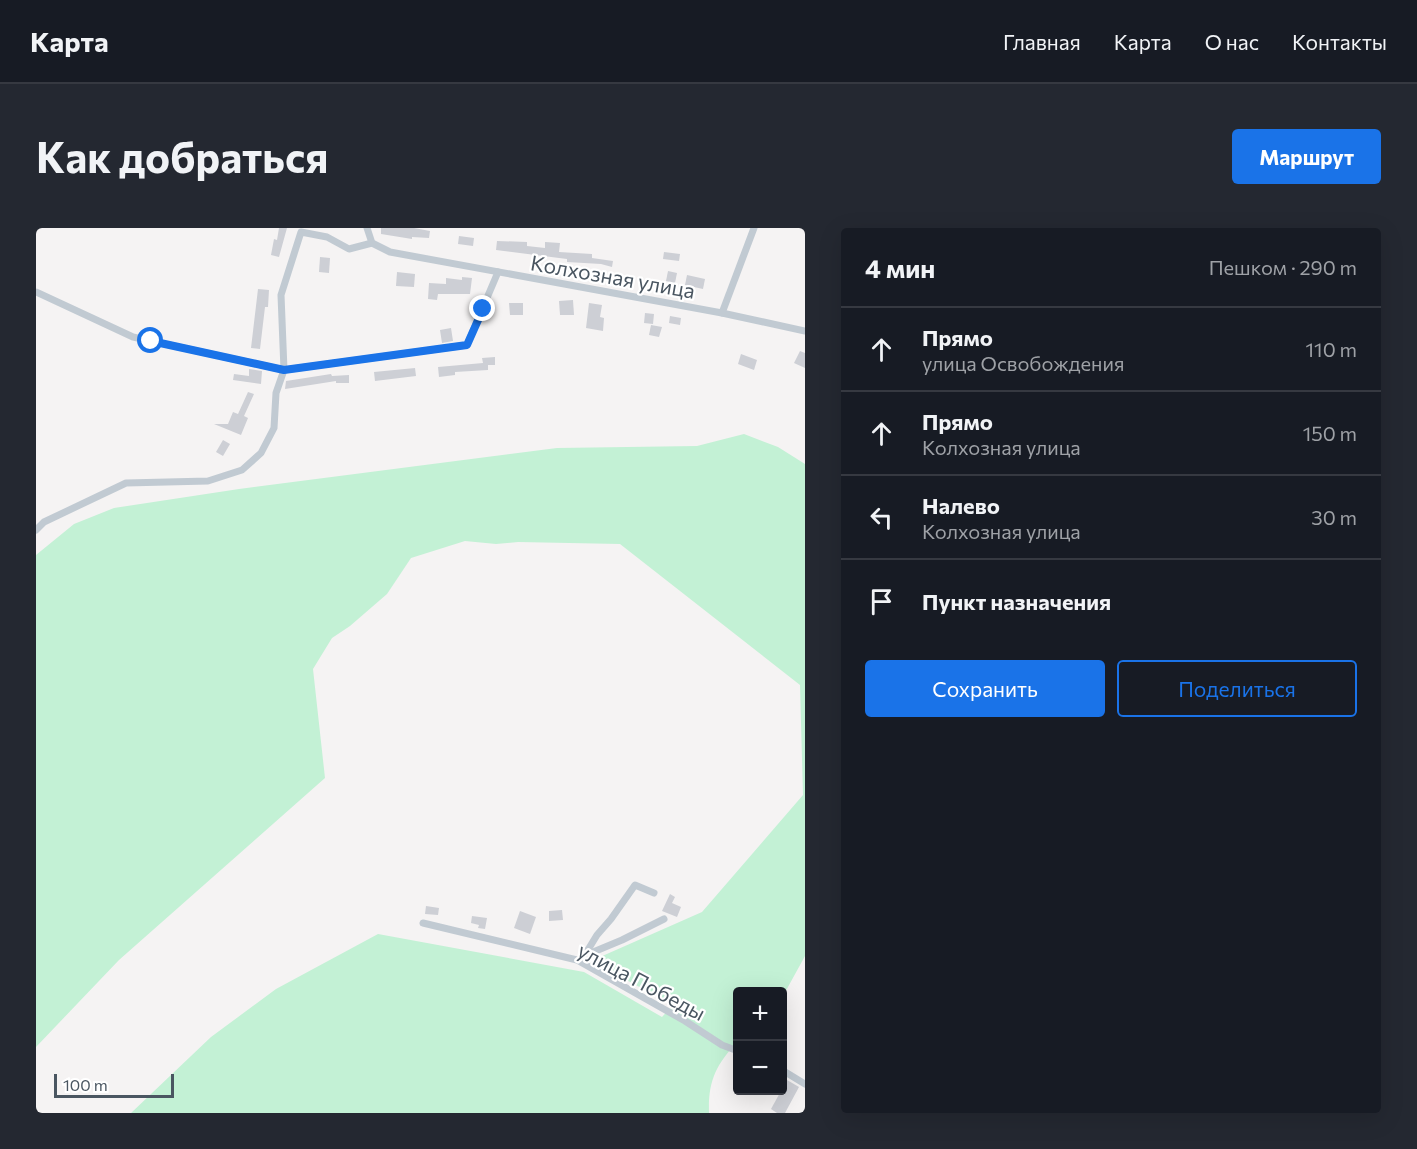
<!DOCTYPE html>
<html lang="ru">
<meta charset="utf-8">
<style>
:root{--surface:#171b24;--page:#242831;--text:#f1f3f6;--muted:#9ea1a6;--line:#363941;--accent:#1a73e8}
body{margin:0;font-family:Commissioner,sans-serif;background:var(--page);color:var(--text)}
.controls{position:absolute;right:18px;bottom:18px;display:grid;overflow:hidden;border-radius:6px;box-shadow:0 6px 24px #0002}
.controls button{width:54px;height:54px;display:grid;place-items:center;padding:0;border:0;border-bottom:2px solid var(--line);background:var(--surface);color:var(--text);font:30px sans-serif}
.scale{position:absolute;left:18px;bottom:15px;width:120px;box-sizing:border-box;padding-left:6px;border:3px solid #4a5661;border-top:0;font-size:16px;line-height:21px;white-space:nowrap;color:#4a5661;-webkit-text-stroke:4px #fff;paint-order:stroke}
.stop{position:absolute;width:18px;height:18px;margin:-14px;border:4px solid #1a73e8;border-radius:50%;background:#fff}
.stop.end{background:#1a73e8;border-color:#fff;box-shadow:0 2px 6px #0008}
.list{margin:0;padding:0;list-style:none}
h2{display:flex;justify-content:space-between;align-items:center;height:78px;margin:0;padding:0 24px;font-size:26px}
h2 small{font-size:20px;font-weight:400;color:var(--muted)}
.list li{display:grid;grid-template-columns:39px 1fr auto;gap:18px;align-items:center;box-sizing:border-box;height:84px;padding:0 24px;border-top:2px solid var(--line)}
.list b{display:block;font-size:22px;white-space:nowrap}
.list p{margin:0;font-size:20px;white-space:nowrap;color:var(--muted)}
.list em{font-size:20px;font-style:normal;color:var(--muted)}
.actions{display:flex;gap:12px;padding:18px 24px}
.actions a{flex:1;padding:14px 0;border:2px solid var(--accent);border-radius:6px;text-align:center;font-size:21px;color:var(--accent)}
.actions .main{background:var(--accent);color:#fff}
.icon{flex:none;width:33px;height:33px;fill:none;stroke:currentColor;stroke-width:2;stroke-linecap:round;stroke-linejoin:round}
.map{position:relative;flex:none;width:769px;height:885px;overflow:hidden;border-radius:6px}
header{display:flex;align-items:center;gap:36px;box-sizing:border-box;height:84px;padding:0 30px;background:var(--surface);border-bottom:2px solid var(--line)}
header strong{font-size:28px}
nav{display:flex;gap:33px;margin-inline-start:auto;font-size:21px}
.intro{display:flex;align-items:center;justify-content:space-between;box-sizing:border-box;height:144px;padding:0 36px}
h1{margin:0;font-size:42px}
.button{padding:15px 27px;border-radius:6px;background:var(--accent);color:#fff;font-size:21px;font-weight:700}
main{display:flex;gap:36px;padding:0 36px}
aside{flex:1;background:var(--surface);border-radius:6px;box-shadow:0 6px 24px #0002}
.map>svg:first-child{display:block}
.green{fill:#c3f1d5}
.building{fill:#cdcfd5}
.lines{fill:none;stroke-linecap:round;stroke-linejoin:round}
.minor{stroke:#c1cad2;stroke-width:7}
.route{stroke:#1a73e8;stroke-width:8}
.labels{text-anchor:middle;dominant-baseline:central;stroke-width:4.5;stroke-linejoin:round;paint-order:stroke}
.street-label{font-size:21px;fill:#4a5661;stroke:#fff}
</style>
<header>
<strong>Карта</strong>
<nav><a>Главная</a><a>Карта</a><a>О нас</a><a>Контакты</a></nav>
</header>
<div class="intro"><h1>Как добраться</h1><a class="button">Маршрут</a></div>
<main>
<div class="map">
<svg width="769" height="885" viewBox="0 0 769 885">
<rect width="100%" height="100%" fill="#f5f3f3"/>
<path class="green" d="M708 206 742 219 769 236V728L747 768 746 764H702L701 814C680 837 672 853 673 885H95L175 809 240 761 342 706 548 744 626 789 637 777 555 733 666 684 767 567 764 457 584 316 482 314 460 316 429 313 375 330 351 366 314 398 296 410 277 441 289 550 83 732 0 819V327L38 296 78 280 203 261 521 220 661 218Z"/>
<g class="building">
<polygon points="243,0 251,0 243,29 235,27 238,11 241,12"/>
<polygon points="345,0 378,0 394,3 393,10 376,9 376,11 345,6"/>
<polygon points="423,8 438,10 437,18 422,16"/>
<polygon points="461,13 491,14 491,18 509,20 509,14 524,15 523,24 556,26 556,30 577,33 576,39 565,36 531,34 531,31 460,22"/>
<polygon points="628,24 644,26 643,33 627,31"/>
<polygon points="284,29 294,30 293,45 283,44"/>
<polygon points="632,43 641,45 639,55 630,53"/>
<polygon points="361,44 379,46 378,59 360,58"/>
<polygon points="651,47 669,51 667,61 649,57"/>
<polygon points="426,49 436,50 434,66 402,66 401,72 392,71 393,55 410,56 410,50 426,52"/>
<polygon points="222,61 233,62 232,79 229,79 224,121 215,120"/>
<polygon points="537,72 538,87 524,87 523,73"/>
<polygon points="473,75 487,75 487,87 474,87"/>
<polygon points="553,75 566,77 564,89 568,90 567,103 550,100"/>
<polygon points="609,85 618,86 617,96 608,95"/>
<polygon points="634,88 645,90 644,97 633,95"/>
<polygon points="615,97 626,99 623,109 613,107"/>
<polygon points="415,100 417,113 406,115 404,102"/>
<polygon points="764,123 769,125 769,140 758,135"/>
<polygon points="705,126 721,132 718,142 702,136"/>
<polygon points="459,129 459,137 452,137 452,142 419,144 419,147 403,149 402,139 447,135 446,130"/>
<polygon points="379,140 380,148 339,153 338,144"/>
<polygon points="213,141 226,143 225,156 197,152 198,146 213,148"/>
<polygon points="295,146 296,148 313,147 313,155 300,155 300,153 249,161 250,153"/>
<polygon points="212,164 218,166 208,188 212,190 205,207 178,196 192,196 197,184 202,186"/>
<polygon points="187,212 194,216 187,228 180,224"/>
<polygon points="634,666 639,669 636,675 645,679 641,689 626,683"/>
<polygon points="390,678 403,680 402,687 389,686"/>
<polygon points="526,682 527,692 513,693 513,683"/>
<polygon points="484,683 500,689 494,706 478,700"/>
<polygon points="436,688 451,690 449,701 442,700 443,697 435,695"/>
<polygon points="751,852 763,859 749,885 741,885 735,881"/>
</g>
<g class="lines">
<g class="minor">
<polyline points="331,0 336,15 354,24 686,85 769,103"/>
<polyline points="0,64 97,109 248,142 245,67 265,4 291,9 313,21 336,15"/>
<polyline points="686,85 718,0"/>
<polyline points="0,302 8,294 90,255 172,253 206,242 225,225 238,200 240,165 248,142 431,117 462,44"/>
<polyline points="387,695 541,732 649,793 686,817 702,823"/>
<polyline points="550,725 561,707 575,691 599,657 618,665"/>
<polyline points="550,727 586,712 628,691"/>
<polyline points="746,842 769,856"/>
</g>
</g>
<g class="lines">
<polyline class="route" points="115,113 248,142 431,117 447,81"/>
</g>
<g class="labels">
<g class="street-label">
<text transform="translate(577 48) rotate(10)">Колхозная улица</text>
<text transform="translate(606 753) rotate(28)">улица Победы</text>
</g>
</g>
</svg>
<div class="controls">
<button>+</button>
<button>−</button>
</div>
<div class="scale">100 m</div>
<div class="stop" style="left:115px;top:113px"></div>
<div class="stop end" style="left:447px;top:81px"></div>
</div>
<aside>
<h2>4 мин<small>Пешком · 290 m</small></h2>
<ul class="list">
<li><svg class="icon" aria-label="ahead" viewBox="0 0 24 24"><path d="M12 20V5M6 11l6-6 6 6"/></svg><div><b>Прямо</b><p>улица Освобождения</p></div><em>110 m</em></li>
<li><svg class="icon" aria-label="ahead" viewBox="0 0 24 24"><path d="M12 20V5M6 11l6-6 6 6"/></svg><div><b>Прямо</b><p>Колхозная улица</p></div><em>150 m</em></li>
<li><svg class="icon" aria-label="left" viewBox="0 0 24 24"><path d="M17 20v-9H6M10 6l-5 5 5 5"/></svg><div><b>Налево</b><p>Колхозная улица</p></div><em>30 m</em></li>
<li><svg class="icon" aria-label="arrive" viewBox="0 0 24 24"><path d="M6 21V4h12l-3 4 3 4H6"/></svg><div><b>Пункт назначения</b></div></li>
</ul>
<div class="actions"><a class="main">Сохранить</a><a>Поделиться</a></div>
</aside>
</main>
